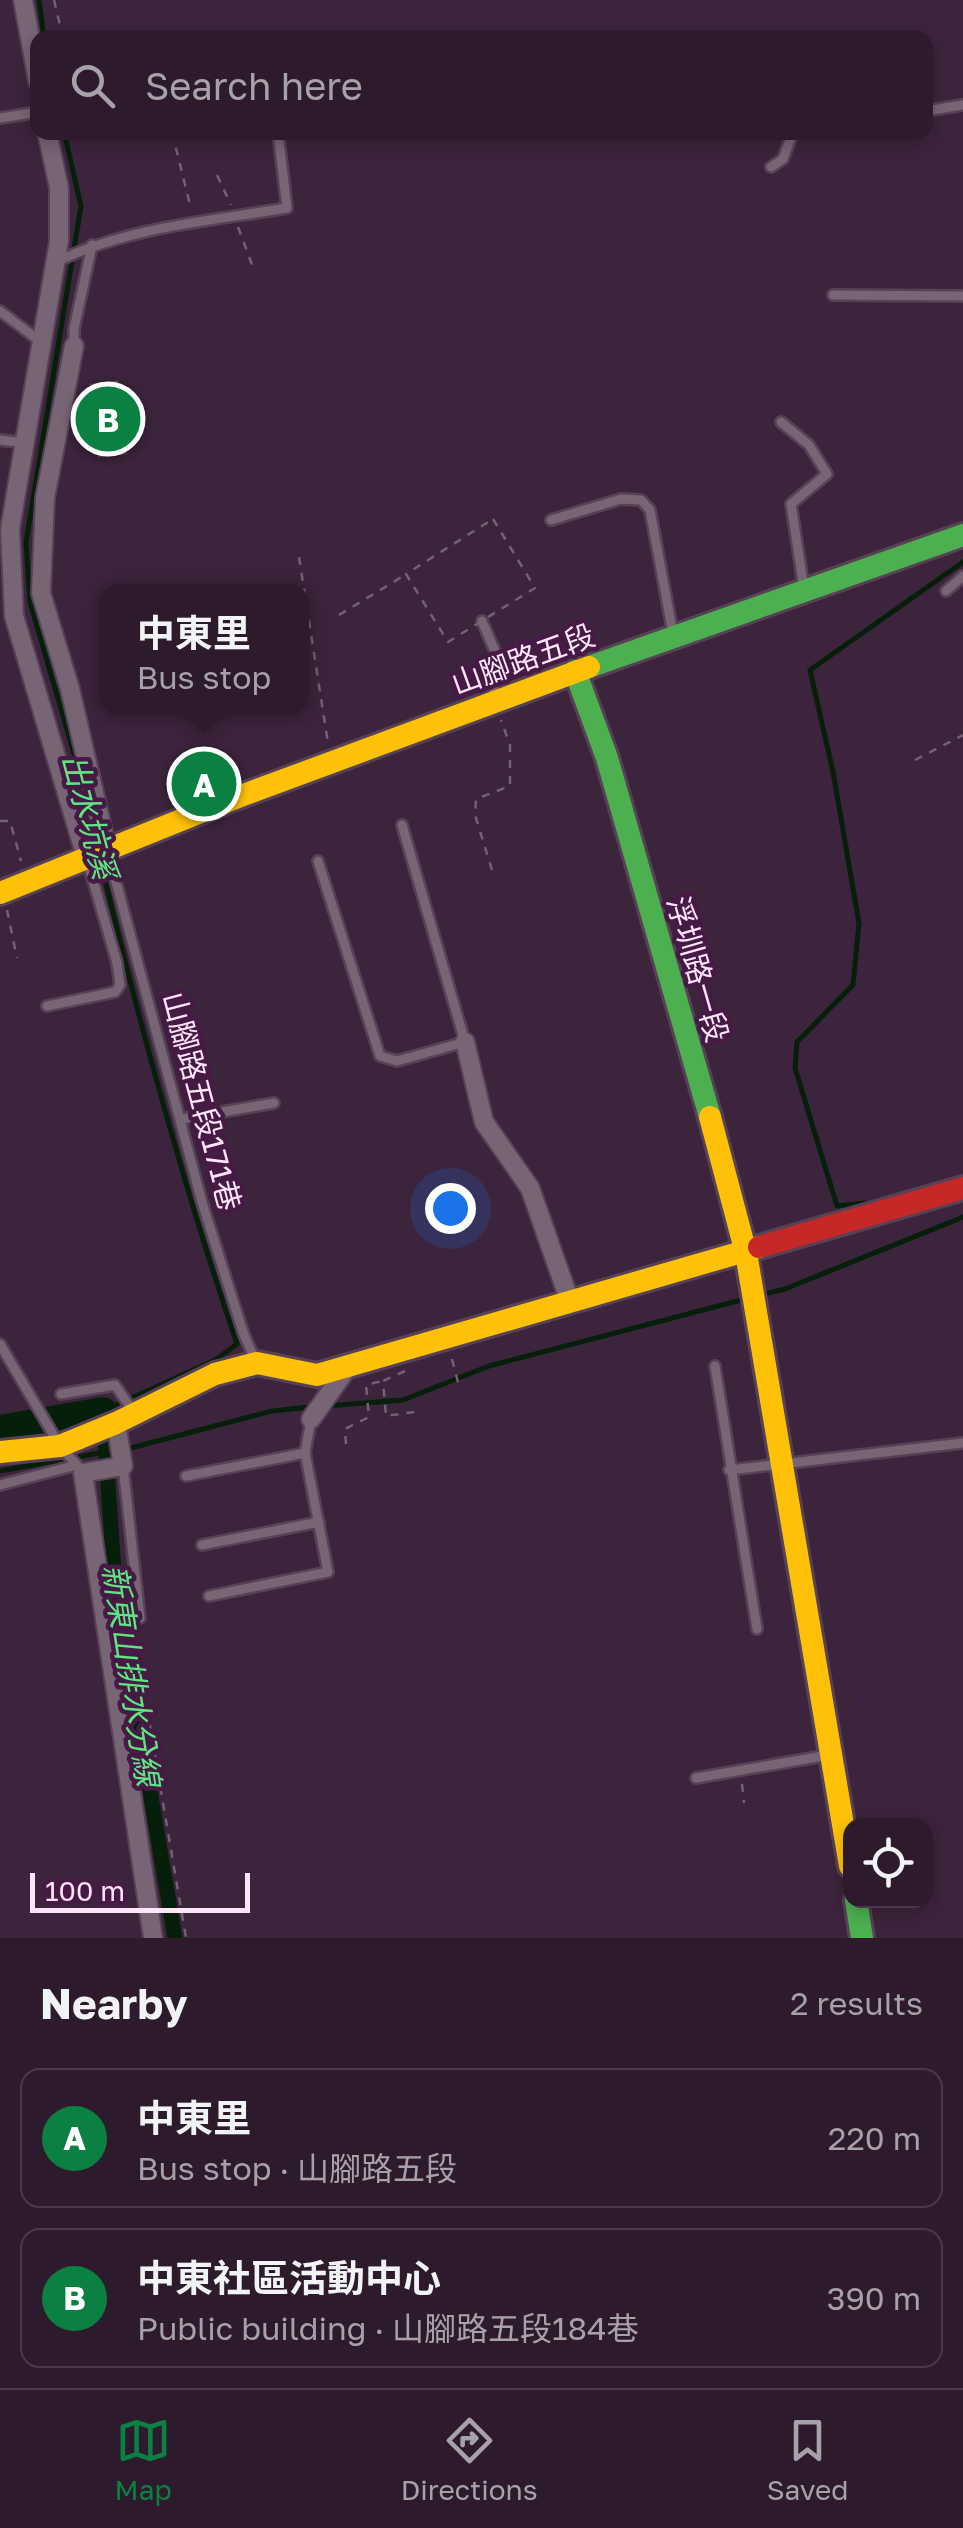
<!DOCTYPE html>
<meta charset="utf-8">
<style>
:root{--surface:#2d1b2d;--page:#352435;--text:#f1f3f6;--muted:#a7a1aa;--line:#483949;--accent:#0b8043}
body{margin:0;font-family:"Golos Text","Noto Sans TC",sans-serif;background:var(--page);color:var(--text)}
.controls{position:absolute;right:30px;bottom:30px;display:grid;overflow:hidden;border-radius:20px;box-shadow:0 5px 15px #0003}
.controls button{width:90px;height:90px;display:grid;place-items:center;padding:0;border:0;border-bottom:2px solid var(--line);background:var(--surface);color:var(--text);font:50px sans-serif}
.scale{position:absolute;left:30px;bottom:25px;width:220px;box-sizing:border-box;padding-left:10px;border:5px solid #fde6fa;border-top:0;font-size:28px;line-height:35px;white-space:nowrap;color:#fde6fa;-webkit-text-stroke:8px #471a45;paint-order:stroke}
.you{position:absolute;left:450px;top:1208px;width:35px;height:35px;margin:-25px;border:8px solid #fff;border-radius:50%;background:#1a73e8;box-shadow:0 0 0 15px #1a73e833}
.badge{display:grid;place-items:center;width:65px;height:65px;border-radius:50%;background:var(--accent);color:#fff;font-size:32px;font-weight:700}
.pin{position:absolute;translate:-50% -50%;border:5px solid #fff;box-shadow:0 2px 10px #0006}
.popup{position:absolute;left:99px;top:584px;width:210px;height:130px;box-sizing:border-box;display:grid;place-content:center;border-radius:20px;background:var(--surface);filter:drop-shadow(0 2px 8px #0005);font-size:32px;white-space:nowrap;color:var(--muted)}
.popup b{font-size:38px;color:var(--text)}
.popup::after{content:'';position:absolute;left:50%;top:100%;margin-left:-20px;border:20px solid transparent;border-top-color:var(--surface)}
.list{margin:0;padding:0;list-style:none}
h2{display:flex;justify-content:space-between;align-items:center;height:130px;margin:0;padding:0 40px;font-size:42px}
h2 small{font-size:32px;font-weight:400;color:var(--muted)}
.list li{display:grid;grid-template-columns:65px 1fr auto;gap:30px;align-items:center;box-sizing:border-box;height:140px;margin:0 20px 20px;padding:0 20px;border:2px solid var(--line);border-radius:20px}
.list b{display:block;font-size:38px;white-space:nowrap}
.list p{margin:0;font-size:32px;white-space:nowrap;color:var(--muted)}
.list em{font-size:32px;font-style:normal;color:var(--muted)}
.icon{flex:none;width:55px;height:55px;fill:none;stroke:currentColor;stroke-width:2;stroke-linecap:round;stroke-linejoin:round}
.map{position:relative;flex:none;width:963px;height:1938px;overflow:hidden}
.search{position:absolute;background:var(--surface);box-shadow:0 5px 15px #0003;left:30px;right:30px;top:30px;height:110px;display:flex;align-items:center;gap:25px;box-sizing:border-box;padding:0 35px;border-radius:20px;color:var(--muted);font-size:38px}
.sheet{height:450px;background:var(--surface)}
nav{display:flex;justify-content:space-around;align-items:center;box-sizing:border-box;height:140px;border-top:2px solid var(--line);background:var(--surface);font-size:28px;color:var(--muted)}
nav a{display:grid;justify-items:center;gap:5px}
nav .on{color:var(--accent)}
.map>svg:first-child{display:block}
.lines{fill:none;stroke-linecap:round;stroke-linejoin:round}
.stream{stroke:#051f0b;stroke-width:5}
.canal{stroke:#051f0b;stroke-width:15}
.river{stroke:#051f0b;stroke-width:28}
.building{fill:#544053;stroke:#624e61;stroke-width:2.5}
.lane-casing{stroke:#564155;stroke-width:14}
.street-casing{stroke:#564155;stroke-width:22}
.fast-casing{stroke:#564155;stroke-width:28}
.slow-casing{stroke:#564155;stroke-width:28}
.jam-casing{stroke:#564155;stroke-width:28}
.path{stroke:#726272;stroke-width:2.5;stroke-dasharray:8 8;stroke-linecap:butt}
.lane{stroke:#776475;stroke-width:9}
.street{stroke:#776475;stroke-width:18}
.fast{stroke:#4caf50;stroke-width:22}
.slow{stroke:#ffc107;stroke-width:22}
.jam{stroke:#c62828;stroke-width:22}
.labels{text-anchor:middle;dominant-baseline:central;stroke-width:9;stroke-linejoin:round;paint-order:stroke}
.street-label{font-size:30px;fill:#fde6fa;stroke:#471a45}
.water-label{font-size:32px;font-style:italic;fill:#5ce781;stroke:#471a45}
</style>
<div class="map">
<svg width="963" height="1938" viewBox="0 0 963 1938">
<rect width="100%" height="100%" fill="#3c243c"/>
<g class="lines">
<g class="stream">
<polyline points="39,0 44,38"/>
<polyline points="64,132 81,206 26,542 30,602 82,781 97,844"/>
<path d="M100 859C139 1023 183 1185 237 1344L215 1360 103 1411"/>
<polyline points="866,1203 837,1206 795,1068 797,1042 853,985 859,923 833,772 810,670 963,562"/>
<polyline points="761,1295 785,1289 963,1217"/>
<polyline points="326,1406 403,1400 489,1366 745,1299"/>
<polyline points="127,1449 272,1411 310,1407"/>
<polyline points="0,1471 116,1450"/>
</g>
<polyline class="canal" points="103,1411 115,1585 175,1938"/>
<polyline class="river" points="0,1429 103,1411"/>
</g>
<polygon class="building" points="117,382 126,453 99,456 91,385"/>
<g class="lines">
<g class="lane-casing">
<g id="lane">
<polyline points="926,111 963,105"/>
<polyline points="0,118 38,112"/>
<polyline points="771,167 783,159 793,132"/>
<path d="M58 261C129 227 210 221 287 208L278 132"/>
<polyline points="833,295 963,296"/>
<polyline points="0,311 41,342"/>
<polyline points="74,345 74,329 92,245"/>
<polyline points="781,422 809,445 827,474 791,504 804,589"/>
<polyline points="0,440 26,443"/>
<polyline points="551,520 621,499 641,500 650,510 673,634"/>
<polyline points="946,591 963,576"/>
<polyline points="482,621 497,656 493,698"/>
<polyline points="108,852 202,1202 243,1332 255,1360"/>
<polyline points="318,861 380,1056 397,1061 465,1042 402,825"/>
<polyline points="47,1006 115,992 120,985 117,963 87,860"/>
<polyline points="182,1119 274,1103"/>
<polyline points="0,1344 60,1446 83,1472"/>
<polyline points="715,1366 757,1629"/>
<polyline points="61,1394 115,1385 133,1411"/>
<polyline points="123,1466 140,1618"/>
<polyline points="729,1470 963,1443"/>
<polyline points="186,1476 305,1453"/>
<polyline points="0,1485 77,1465"/>
<polyline points="202,1545 319,1522"/>
<polyline points="209,1596 328,1572 305,1453 311,1419"/>
<polyline points="696,1778 829,1755"/>
</g>
</g>
<g class="street-casing">
<g id="street">
<polyline points="23,0 38,81"/>
<polyline points="47,132 59,188 59,241 10,529 14,616 86,857"/>
<polyline points="74,346 45,498 41,593 70,689 107,849"/>
<polyline points="465,1042 484,1122 530,1188 570,1302"/>
<polyline points="311,1419 348,1367"/>
<polyline points="116,1423 123,1466 83,1473 153,1938"/>
</g>
</g>
<g class="fast-casing">
<g id="fast">
<polyline points="589,667 963,535"/>
<polyline points="575,671 607,758 710,1117"/>
<polyline points="856,1900 862,1938"/>
</g>
</g>
<g class="slow-casing">
<g id="slow">
<polyline points="0,893 238,797 589,667"/>
<polyline points="710,1117 746,1253 850,1866"/>
<polyline points="0,1452 60,1446 116,1423 215,1374 257,1363 317,1375 759,1247"/>
</g>
</g>
<g class="jam-casing">
<polyline id="jam" points="759,1247 963,1188"/>
</g>
<g class="path">
<polyline points="54,0 63,38"/>
<polyline points="172,132 191,209"/>
<polyline points="217,175 231,205"/>
<polyline points="238,227 254,270"/>
<polygon points="493,519 535,588 448,642 406,574"/>
<polyline points="299,557 328,743"/>
<polyline points="339,615 405,575"/>
<polyline points="915,760 963,735"/>
<polyline points="0,821 10,821 21,861"/>
<polyline points="492,870 475,815 476,799 510,786 510,745 501,720"/>
<polyline points="7,910 17,958"/>
<polyline points="452,1359 460,1390"/>
<polyline points="405,1371 383,1381 386,1416 421,1411"/>
<polyline points="346,1444 345,1429 369,1417 366,1385 382,1381"/>
<polyline points="138,1629 136,1644 186,1938"/>
<polyline points="742,1784 744,1803"/>
</g>
<use href="#lane" class="lane"/>
<use href="#street" class="street"/>
<use href="#fast" class="fast"/>
<use href="#slow" class="slow"/>
<use href="#jam" class="jam"/>
</g>
<g class="labels">
<g class="street-label">
<text transform="translate(523 659) rotate(-20)">山腳路五段</text>
<text transform="translate(698 969) rotate(74)">浮圳路一段</text>
<text transform="translate(202 1101) rotate(75)">山腳路五段171巷</text>
</g>
<g class="water-label">
<text transform="translate(90 816) rotate(75)">出水坑溪</text>
<text transform="translate(132 1675) rotate(81)">新東山排水分線</text>
</g>
</g>
</svg>
<div class="controls">
<button><svg class="icon" aria-label="locate" viewBox="0 0 24 24"><circle cx="12" cy="12" r="6"/><path d="M12 2v4M12 18v4M2 12h4M18 12h4"/></svg></button>
</div>
<div class="scale">100 m</div>
<div class="you"></div>
<div class="pin badge" style="left:204px;top:784px">A</div>
<div class="popup"><b>中東里</b>Bus stop</div>
<div class="pin badge" style="left:108px;top:419px">B</div>
<div class="search"><svg class="icon" aria-label="search" viewBox="0 0 24 24"><circle cx="10" cy="10" r="6"/><path d="M15 15l6 6"/></svg>Search here</div>
</div>
<section class="sheet">
<h2>Nearby<small>2 results</small></h2>
<ul class="list">
<li><span class="badge">A</span><div><b>中東里</b><p>Bus stop · 山腳路五段</p></div><em>220 m</em></li>
<li><span class="badge">B</span><div><b>中東社區活動中心</b><p>Public building · 山腳路五段184巷</p></div><em>390 m</em></li>
</ul>
</section>
<nav>
<a class="on"><svg class="icon" aria-label="map" viewBox="0 0 24 24"><path d="M3 6l6-2 6 2 6-2v14l-6 2-6-2-6 2zM9 4v14M15 6v14"/></svg>Map</a>
<a><svg class="icon" aria-label="directions" viewBox="0 0 24 24"><path d="M12 3l9 9-9 9-9-9zM9 14v-3h6M13 9l2 2-2 2"/></svg>Directions</a>
<a><svg class="icon" aria-label="saved" viewBox="0 0 24 24"><path d="M7 4h10v16l-5-4-5 4z"/></svg>Saved</a>
</nav>
